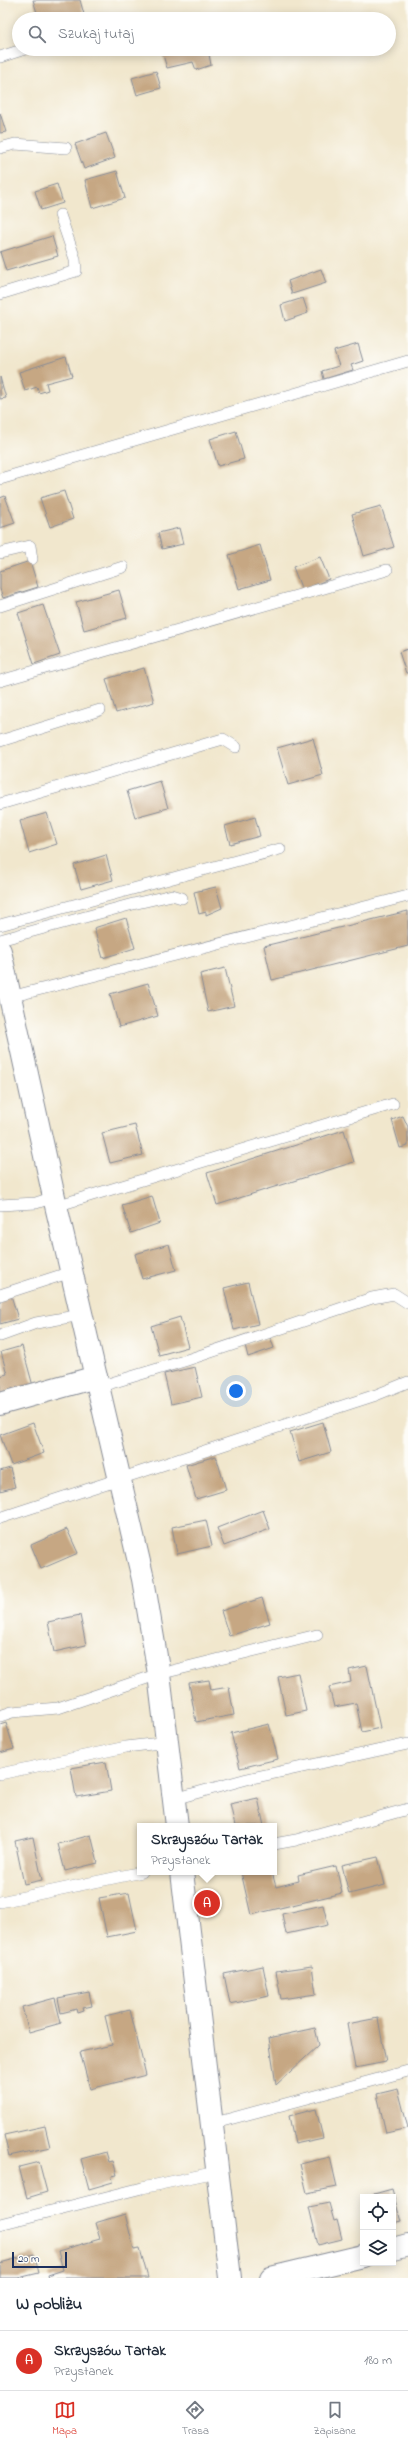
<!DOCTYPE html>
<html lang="pl">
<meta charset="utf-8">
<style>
:root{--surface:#fff;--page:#f6f6f7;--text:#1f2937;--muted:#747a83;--line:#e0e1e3;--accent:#d93025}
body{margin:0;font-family:"Indie Flower",sans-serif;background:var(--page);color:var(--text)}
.controls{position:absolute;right:12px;bottom:12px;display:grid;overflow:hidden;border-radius:0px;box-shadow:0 2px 10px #0003}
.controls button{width:36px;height:36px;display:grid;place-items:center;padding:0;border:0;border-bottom:1px solid var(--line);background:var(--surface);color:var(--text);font:20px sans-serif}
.scale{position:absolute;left:12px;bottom:10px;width:55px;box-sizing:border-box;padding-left:4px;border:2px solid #1b2f5e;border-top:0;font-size:11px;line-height:14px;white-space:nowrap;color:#1b2f5e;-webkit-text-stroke:3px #fdfcf7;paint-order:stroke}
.you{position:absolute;left:236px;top:1391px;width:14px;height:14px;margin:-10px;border:3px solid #fff;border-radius:50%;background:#1a73e8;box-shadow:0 0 0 6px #1a73e833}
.badge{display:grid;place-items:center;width:26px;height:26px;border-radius:50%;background:var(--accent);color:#fff;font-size:13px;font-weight:700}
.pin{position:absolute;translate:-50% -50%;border:2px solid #fff;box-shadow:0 1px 4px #0006}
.popup{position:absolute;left:137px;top:1823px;width:140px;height:52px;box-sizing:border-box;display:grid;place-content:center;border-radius:0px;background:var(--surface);filter:drop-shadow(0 1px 3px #0005);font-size:13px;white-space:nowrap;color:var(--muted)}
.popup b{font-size:15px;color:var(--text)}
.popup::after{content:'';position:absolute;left:50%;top:100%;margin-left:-8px;border:8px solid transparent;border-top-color:var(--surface)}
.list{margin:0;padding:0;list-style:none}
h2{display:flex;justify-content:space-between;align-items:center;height:52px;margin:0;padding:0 16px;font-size:17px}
h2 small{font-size:13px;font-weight:400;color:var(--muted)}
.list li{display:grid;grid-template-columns:26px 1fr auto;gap:12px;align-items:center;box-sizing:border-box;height:60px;padding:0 16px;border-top:1px solid var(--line)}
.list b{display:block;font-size:15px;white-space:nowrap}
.list p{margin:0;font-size:13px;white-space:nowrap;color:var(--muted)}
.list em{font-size:13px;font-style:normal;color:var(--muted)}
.icon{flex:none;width:22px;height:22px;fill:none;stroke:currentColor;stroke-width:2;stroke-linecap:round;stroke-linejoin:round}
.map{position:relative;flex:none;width:408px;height:2278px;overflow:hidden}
.search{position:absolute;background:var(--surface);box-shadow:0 2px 10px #0003;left:12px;right:12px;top:12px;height:44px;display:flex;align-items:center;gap:10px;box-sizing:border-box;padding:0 14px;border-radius:22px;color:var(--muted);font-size:15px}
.sheet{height:112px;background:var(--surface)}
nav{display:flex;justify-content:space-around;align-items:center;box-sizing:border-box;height:56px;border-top:1px solid var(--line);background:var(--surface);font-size:11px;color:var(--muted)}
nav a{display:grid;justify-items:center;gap:2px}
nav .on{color:var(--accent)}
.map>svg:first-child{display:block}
.building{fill:#c6a783}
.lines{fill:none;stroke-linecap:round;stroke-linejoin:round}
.service-casing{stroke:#868b96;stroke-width:12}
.minor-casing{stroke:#868b96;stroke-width:24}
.tertiary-casing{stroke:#868b96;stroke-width:24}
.service{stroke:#fff;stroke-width:11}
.minor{stroke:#fff;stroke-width:22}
.tertiary{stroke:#fff;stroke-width:22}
</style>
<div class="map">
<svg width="408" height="2278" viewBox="0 0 408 2278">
<rect width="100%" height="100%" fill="#fdfcf7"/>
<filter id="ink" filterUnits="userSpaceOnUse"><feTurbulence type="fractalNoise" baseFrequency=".025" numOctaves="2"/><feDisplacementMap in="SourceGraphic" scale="8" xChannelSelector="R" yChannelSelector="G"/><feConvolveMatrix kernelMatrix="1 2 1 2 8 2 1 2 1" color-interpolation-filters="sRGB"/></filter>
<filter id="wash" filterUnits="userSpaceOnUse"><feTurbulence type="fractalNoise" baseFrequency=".012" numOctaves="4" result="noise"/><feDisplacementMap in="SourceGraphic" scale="16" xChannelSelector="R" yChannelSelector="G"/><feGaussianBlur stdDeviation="0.9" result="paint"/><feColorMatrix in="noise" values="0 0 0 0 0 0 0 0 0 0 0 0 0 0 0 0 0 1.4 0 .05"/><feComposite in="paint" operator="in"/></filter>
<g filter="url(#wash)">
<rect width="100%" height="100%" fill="#f1e7cd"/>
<g id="blocks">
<g class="building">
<polygon points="33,0 80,0 85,18 39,19"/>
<polygon points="161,49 208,49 211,65 196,70 193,62 167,68"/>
<polygon points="156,71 161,88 137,95 132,78"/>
<polygon points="0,113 6,132 0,133"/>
<polygon points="106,133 115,158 84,169 75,144"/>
<polygon points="117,171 125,198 92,208 85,180"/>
<polygon points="57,184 63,203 41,210 35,191"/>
<polygon points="52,236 58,256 6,271 0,252"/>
<polygon points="321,269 326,283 292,294 288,281"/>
<polygon points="303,298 308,313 285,321 281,305"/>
<polygon points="358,344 363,361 351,365 353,370 324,379 322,371 339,366 334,351"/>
<polygon points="66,357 72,376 46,383 48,390 39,393 37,387 25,391 19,372"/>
<polygon points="0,377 6,398 0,399"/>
<polygon points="236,431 244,459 218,466 210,439"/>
<polygon points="64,491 73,519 50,527 40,498"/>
<polygon points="5,496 15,523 0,528 0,498"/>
<polygon points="381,506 394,547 364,556 352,514"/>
<polygon points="179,528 183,544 162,549 158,533"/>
<polygon points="260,545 270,580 239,589 229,555"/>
<polygon points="320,557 329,579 302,590 293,567"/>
<polygon points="30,561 38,587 3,598 0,589 0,571"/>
<polygon points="119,590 127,618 84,630 76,602"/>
<polygon points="43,605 60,655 34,664 18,613"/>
<polygon points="408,649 408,673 406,673 399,652"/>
<polygon points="144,668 154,702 116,713 106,679"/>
<polygon points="313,738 323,775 288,785 277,748"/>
<polygon points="160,781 168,808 135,817 127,791"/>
<polygon points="47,813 57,844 29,853 20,821"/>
<polygon points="255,817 260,836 230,844 225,826"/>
<polygon points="106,855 113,880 81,889 74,865"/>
<polygon points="216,887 222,908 206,915 206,912 199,914 194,892"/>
<polygon points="408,911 408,946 272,980 264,946"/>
<polygon points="126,918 135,948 103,958 94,928"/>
<polygon points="225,968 234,1006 208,1012 200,974"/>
<polygon points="148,983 158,1016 119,1027 110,994"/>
<polygon points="403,1116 408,1127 408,1146 400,1148 392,1120"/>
<polygon points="135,1125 143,1155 110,1163 102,1133"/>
<polygon points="344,1130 354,1162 217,1205 207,1173"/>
<polygon points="152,1196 160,1223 131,1233 122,1205"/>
<polygon points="169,1244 176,1270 142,1279 135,1254"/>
<polygon points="248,1282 258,1324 234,1330 224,1288"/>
<polygon points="11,1295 18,1319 0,1324 0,1298"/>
<polygon points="180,1317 188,1347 159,1355 151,1326"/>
<polygon points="270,1337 274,1348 248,1357 245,1345"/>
<polygon points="22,1346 33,1386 0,1394 0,1376 7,1374 1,1352"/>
<polygon points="195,1367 202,1397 171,1404 164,1374"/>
<polygon points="323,1422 331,1452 299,1462 290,1432"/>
<polygon points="33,1423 44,1453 11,1465 0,1435"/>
<polygon points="216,1456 226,1490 196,1499 186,1465"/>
<polygon points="10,1468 15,1487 0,1491 0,1471"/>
<polygon points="263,1510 270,1529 224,1546 217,1528"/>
<polygon points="206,1520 212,1546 177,1554 172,1527"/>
<polygon points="67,1529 78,1553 41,1569 31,1545"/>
<polygon points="262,1598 270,1623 229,1636 221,1611"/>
<polygon points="80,1615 86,1645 54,1652 48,1622"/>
<polygon points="367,1666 380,1728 362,1732 356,1703 334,1707 329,1687 351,1682 349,1670"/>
<polygon points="298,1673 306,1711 286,1715 278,1677"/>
<polygon points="209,1680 211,1690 229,1687 234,1715 196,1722 189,1683"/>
<polygon points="6,1723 14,1749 0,1753 0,1725"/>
<polygon points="269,1724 278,1759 240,1768 231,1733"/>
<polygon points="106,1762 111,1791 76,1797 71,1768"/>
<polygon points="258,1798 264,1826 235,1826 230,1804"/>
<polygon points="91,1835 98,1863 65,1871 58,1844"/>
<polygon points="33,1837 42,1880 24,1884 15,1841"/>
<polygon points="378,1857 385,1885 349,1894 342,1865"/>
<polygon points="336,1866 342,1893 251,1915 241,1872 272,1872 276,1887 299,1881 298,1875"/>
<polygon points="129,1893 137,1931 107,1937 99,1898"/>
<polygon points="323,1905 328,1925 286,1934 282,1914"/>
<polygon points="263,1966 269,1996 230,2004 224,1974"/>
<polygon points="312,1966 316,1994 281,1999 276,1971"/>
<polygon points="89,1992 92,2006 83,2008 84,2011 78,2013 77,2009 61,2013 58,1998"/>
<polygon points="55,1998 61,2023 29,2032 22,2007"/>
<polygon points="130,2010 146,2075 90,2089 80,2052 112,2045 105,2016"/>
<polygon points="378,2018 386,2062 355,2068 347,2024"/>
<polygon points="315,2028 319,2045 276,2085 269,2038"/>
<polygon points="398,2089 408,2128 386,2133 377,2094"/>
<polygon points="316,2109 323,2138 295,2144 289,2116"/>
<polygon points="45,2126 50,2147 9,2156 4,2135"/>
<polygon points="106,2152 109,2162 113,2161 117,2175 112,2176 113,2182 89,2189 81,2159"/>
<polygon points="330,2157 337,2187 307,2193 300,2164"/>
<polygon points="39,2162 47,2192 27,2198 19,2167"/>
<polygon points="392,2189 401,2222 393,2224 393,2197 375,2197 374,2194"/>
<polygon points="329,2203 334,2221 337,2220 342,2239 318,2245 309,2207"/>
<polygon points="125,2214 134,2250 140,2249 148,2278 49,2278 48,2275 63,2270 58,2251 100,2239 95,2223"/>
<polygon points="34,2254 39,2273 18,2278 0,2278 0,2263"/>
</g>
</g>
</g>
<g filter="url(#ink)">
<use href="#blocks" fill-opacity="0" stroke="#868b96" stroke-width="1"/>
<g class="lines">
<g class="service-casing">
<g id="service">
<polyline points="0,57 25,49"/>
<polyline points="0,148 15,144 66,148"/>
<polyline points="0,294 76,271 75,259 60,215"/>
<polyline points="0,479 408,361"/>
<polyline points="0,553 30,546 32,559"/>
<polyline points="0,606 123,567"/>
<polyline points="0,681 387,570"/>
<polyline points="0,741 100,710"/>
<polyline points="0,804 223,739 236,747"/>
<polyline points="0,925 280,849"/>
<polyline points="0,940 133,904 172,895 182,898"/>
<polyline points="10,997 408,896"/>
<polyline points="0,1205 36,1203 54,1197"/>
<polyline points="56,1206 393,1104"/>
<polyline points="0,1295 71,1272"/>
<polyline points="0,1336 36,1323 81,1315"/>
<polyline points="98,1387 184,1361 372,1298 394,1294 408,1303"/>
<polyline points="0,1518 376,1395 408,1382"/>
<polyline points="0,1716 12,1712 58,1708 159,1674 317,1635"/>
<polyline points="0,1774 126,1747 168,1742"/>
<polyline points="174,1799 247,1779 408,1744"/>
<polyline points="274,1844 296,1840 408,1809"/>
<polyline points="0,1902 142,1872"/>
<polyline points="211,2124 408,2071"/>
<polyline points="0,2224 142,2188 216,2172"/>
</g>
</g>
<g class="minor-casing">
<g id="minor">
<polyline points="0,1404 96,1377"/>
<polyline points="393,2249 408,2245"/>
<polyline points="271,2278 363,2256"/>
</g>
</g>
<g class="tertiary-casing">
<g id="tertiary">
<polyline points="0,951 54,1197 143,1579 159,1674 177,1826"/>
<polyline points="182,1872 230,2278"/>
</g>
</g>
<use href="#service" class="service"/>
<use href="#minor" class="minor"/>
<use href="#tertiary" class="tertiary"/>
</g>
</g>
</svg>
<div class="controls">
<button><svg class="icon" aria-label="locate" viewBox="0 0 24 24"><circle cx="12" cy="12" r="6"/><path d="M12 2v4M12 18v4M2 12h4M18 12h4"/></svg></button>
<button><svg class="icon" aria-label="layers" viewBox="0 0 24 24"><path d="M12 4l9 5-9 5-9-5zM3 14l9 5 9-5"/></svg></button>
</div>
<div class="scale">20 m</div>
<div class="you"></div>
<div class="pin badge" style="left:207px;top:1903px">A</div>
<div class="popup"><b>Skrzyszów Tartak</b>Przystanek</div>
<div class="search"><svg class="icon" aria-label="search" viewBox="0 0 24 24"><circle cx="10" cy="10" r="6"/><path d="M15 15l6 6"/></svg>Szukaj tutaj</div>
</div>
<section class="sheet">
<h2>W pobliżu<small></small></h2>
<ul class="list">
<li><span class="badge">A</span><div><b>Skrzyszów Tartak</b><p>Przystanek</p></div><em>180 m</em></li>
</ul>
</section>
<nav>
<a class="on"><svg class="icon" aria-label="map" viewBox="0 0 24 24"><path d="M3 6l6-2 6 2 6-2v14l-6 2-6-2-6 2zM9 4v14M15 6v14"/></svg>Mapa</a>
<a><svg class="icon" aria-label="directions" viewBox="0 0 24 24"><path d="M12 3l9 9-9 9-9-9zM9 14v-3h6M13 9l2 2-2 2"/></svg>Trasa</a>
<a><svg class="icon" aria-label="saved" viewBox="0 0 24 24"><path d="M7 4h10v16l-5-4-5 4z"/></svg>Zapisane</a>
</nav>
